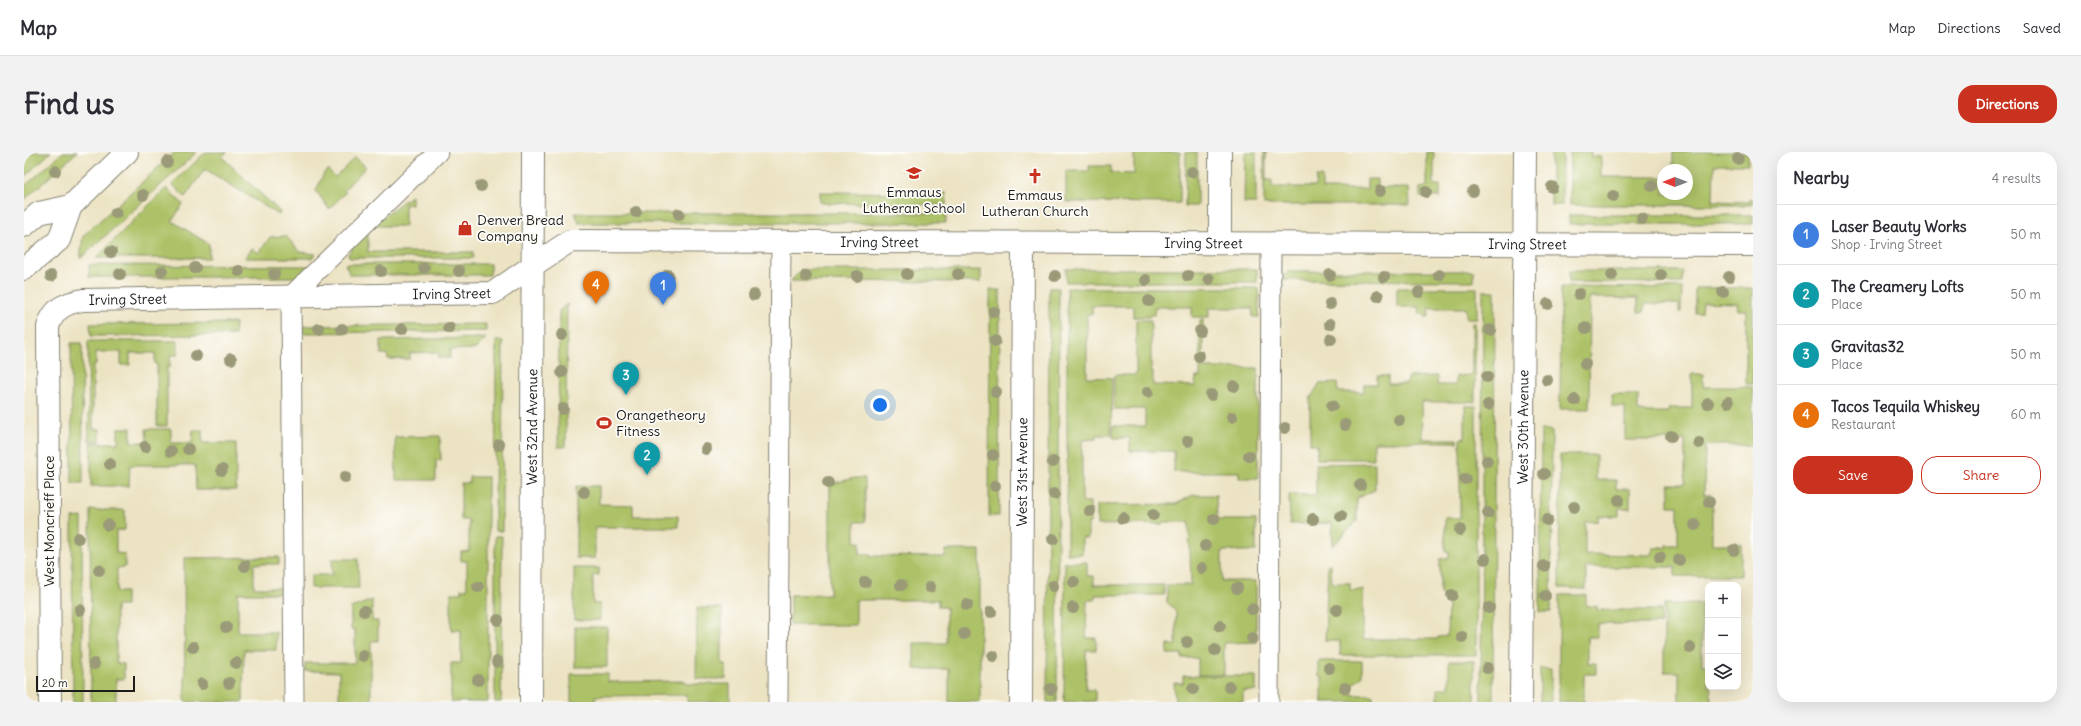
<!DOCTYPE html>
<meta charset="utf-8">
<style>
:root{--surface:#fff;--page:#f2f2f3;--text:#2b2b33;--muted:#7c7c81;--line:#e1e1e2;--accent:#c8321e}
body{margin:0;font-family:Delius,sans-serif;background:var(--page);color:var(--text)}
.controls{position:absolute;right:12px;bottom:12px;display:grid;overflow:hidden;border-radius:8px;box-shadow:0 4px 16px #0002}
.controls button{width:36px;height:36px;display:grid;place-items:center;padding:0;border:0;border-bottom:1px solid var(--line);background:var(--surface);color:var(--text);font:20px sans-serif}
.compass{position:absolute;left:1633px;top:12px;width:36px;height:36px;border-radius:50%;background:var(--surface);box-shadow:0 4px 16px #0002;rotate:270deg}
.scale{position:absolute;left:12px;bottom:10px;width:99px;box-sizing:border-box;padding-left:4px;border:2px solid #1c1c1c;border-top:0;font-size:11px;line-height:14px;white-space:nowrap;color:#1c1c1c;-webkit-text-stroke:3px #fdfcf7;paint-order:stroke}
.you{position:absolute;left:856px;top:253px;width:14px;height:14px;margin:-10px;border:3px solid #fff;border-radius:50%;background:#1a73e8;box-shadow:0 0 0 6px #1a73e833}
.badge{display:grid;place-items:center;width:26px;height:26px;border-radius:50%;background:var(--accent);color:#fff;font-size:13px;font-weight:700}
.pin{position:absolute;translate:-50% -33px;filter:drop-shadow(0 1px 2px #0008)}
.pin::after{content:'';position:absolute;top:21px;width:14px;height:12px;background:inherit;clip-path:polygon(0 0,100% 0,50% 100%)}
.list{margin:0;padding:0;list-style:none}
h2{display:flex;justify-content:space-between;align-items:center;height:52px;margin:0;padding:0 16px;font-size:17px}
h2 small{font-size:13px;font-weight:400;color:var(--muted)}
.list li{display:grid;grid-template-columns:26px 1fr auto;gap:12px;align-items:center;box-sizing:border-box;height:60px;padding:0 16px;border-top:1px solid var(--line)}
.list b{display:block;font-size:15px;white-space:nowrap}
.list p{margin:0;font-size:13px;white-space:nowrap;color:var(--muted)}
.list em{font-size:13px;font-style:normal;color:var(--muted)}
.actions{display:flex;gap:8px;padding:12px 16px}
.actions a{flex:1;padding:9px 0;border:1px solid var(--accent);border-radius:16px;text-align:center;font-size:14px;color:var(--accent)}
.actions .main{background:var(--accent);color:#fff}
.icon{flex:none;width:22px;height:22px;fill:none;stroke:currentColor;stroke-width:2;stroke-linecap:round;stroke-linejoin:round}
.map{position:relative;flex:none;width:1729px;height:550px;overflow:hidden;border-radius:16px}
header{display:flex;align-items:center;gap:24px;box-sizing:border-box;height:56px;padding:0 20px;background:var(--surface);border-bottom:1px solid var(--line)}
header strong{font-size:19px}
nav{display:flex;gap:22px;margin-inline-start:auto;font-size:14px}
.intro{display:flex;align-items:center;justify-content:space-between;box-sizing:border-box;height:96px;padding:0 24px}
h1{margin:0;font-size:28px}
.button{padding:10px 18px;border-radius:16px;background:var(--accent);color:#fff;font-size:14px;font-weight:700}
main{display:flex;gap:24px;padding:0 24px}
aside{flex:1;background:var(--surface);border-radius:16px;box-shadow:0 4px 16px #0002}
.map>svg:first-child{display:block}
.green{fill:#adc267;stroke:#646f42}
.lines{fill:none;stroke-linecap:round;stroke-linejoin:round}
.lane-casing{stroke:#848070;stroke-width:21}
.street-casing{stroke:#848070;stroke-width:24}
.secondary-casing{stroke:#848070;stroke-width:24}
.lane{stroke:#fff;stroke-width:19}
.street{stroke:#fff;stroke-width:22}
.secondary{stroke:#fff;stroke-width:22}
.tree{fill:#9a9a78}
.labels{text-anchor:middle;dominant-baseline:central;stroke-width:3.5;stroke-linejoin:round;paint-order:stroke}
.poi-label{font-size:14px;fill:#1c1c1c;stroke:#fdfcf7}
.street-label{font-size:14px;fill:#1c1c1c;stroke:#fdfcf7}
</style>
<header>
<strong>Map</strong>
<nav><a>Map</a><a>Directions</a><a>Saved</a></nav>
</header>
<div class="intro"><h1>Find us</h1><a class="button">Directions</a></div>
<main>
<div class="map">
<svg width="1729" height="550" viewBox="0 0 1729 550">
<rect width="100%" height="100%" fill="#fdfcf7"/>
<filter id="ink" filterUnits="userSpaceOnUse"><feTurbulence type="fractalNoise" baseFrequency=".025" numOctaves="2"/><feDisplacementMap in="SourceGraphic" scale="8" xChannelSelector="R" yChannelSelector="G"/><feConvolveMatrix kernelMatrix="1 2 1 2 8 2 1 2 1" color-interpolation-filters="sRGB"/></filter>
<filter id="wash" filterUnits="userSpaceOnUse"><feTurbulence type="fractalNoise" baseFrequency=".012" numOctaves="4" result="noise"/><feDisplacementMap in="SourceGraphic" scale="16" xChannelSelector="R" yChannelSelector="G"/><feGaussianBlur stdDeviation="0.9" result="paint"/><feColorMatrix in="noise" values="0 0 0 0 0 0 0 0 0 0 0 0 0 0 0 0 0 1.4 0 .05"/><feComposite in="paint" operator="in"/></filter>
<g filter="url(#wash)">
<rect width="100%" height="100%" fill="#ece3c3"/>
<g class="green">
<polygon points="0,0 27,0 0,25"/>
<polygon points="39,0 53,0 0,48 0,35"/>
<polygon points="151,0 173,0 56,107 59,84"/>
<polygon points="182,0 203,0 198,5 256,60 255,63 181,17 161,45 148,32"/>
<polygon points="1110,0 1156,0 1156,51 1042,50 1042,19 1065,19 1065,14 1087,14 1087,21 1110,22"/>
<polygon points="1162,0 1173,0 1173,54 1161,54"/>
<polygon points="1221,0 1232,0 1232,51 1220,51"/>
<polygon points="1240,0 1242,0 1242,28 1248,28 1248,35 1291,35 1292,25 1298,25 1298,37 1343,37 1343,27 1353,27 1353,36 1385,36 1386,53 1240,53"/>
<polygon points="1403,0 1410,0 1410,33 1416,33 1416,45 1396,45 1396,36 1403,35"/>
<rect x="1527" y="0" width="11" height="53"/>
<polygon points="1546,0 1567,0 1567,5 1577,5 1577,25 1639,25 1639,42 1663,42 1663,18 1649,18 1649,0 1724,0 1724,13 1690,13 1689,49 1726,50 1726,47 1729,47 1729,53 1546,53"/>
<polygon points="331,5 342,15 320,38 322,40 305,57 292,39 300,21 304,18 311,25"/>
<polygon points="142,36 159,52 148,69 185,92 185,106 72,106"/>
<polygon points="796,40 922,41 922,53 796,51"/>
<polygon points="388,43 388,52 381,52 381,74 346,74"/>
<polygon points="551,61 922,61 922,71 555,71"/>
<rect x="1545" y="63" width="184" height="9"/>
<polygon points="344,75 344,100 449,100 449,106 326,106 324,102"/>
<polygon points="262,84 276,100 292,102 288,106 221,106 228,96 235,101 246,85"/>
<polygon points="321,112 466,112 466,123 326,123"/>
<polygon points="65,113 285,114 274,125 65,125"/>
<rect x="1042" y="117" width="191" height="13"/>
<polygon points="777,118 957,118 957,130 767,129"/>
<polygon points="1264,119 1450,119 1450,129 1260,128"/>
<polygon points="1545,119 1658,119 1658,131 1545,130"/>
<polygon points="1537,135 1658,136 1657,160 1655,160 1655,152 1621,152 1620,160 1614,160 1614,146 1566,146 1565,257 1536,257"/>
<polygon points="1025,136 1035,136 1033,550 1023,550"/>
<polygon points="1043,136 1235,136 1235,165 1229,165 1228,156 1185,156 1185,165 1168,165 1168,155 1131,155 1130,163 1126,163 1125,165 1109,165 1109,154 1068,154 1068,162 1063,162 1063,225 1088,226 1087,283 1073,283 1072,287 1058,288 1058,350 1066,350 1066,371 1064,371 1064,386 1058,386 1058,402 1043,402"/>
<polygon points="1373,136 1453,136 1453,166 1442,166 1442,156 1405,156 1405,165 1401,165 1401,162 1396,162 1395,155 1373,155"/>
<polygon points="1671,136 1729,136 1729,232 1722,232 1722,158 1714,158 1713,151 1678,150 1677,161 1671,161"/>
<polygon points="966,138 976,138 975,364 965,364"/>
<polygon points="1459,139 1471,139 1469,550 1457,550"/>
<polygon points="543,152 542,288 541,289 541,295 534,295 535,159"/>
<polygon points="1112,168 1127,168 1127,220 1129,220 1129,233 1171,234 1172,225 1176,225 1176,168 1179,168 1179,216 1234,216 1234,326 1215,326 1215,320 1150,320 1150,299 1106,299 1106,286 1089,286 1089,274 1121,274 1121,257 1090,257 1090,223 1112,223"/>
<polygon points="211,171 211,183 67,184 66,172"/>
<polygon points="1448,171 1451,171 1451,250 1398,250 1399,287 1433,287 1433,290 1350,290 1350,307 1293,307 1293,293 1286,292 1286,247 1295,232 1313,231 1314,240 1340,240 1340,232 1353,232 1353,224 1364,224 1364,232 1383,232 1384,225 1413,224 1413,233 1432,233 1432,224 1448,223"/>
<polygon points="462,172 462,179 279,181 279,174"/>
<polygon points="462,186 452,197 426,198 426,206 415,206 414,200 386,201 386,207 364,207 363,202 357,202 357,188"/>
<polygon points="64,189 154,189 154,203 146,203 146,215 143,215 143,274 133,274 133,212 131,212 131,201 106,201 106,213 97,213 97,200 72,200 72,213 69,213 69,277 76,277 76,289 65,289"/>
<polygon points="472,189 479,189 478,379 471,379"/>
<polygon points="47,191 58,191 59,331 48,331"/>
<polygon points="1668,222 1679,222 1679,235 1729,235 1729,293 1681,293 1680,343 1688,343 1688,392 1717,392 1717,424 1651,424 1651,415 1562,415 1562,437 1535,436 1536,303 1572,303 1572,328 1592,328 1592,337 1606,337 1606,356 1595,356 1595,364 1574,364 1574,369 1561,370 1561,402 1628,403 1629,396 1642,396 1642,393 1654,393 1654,354 1645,354 1645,332 1661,332 1661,288 1601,288 1601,255 1588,255 1588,243 1614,243 1614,260 1644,260 1645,256 1668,256"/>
<polygon points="1441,254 1452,254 1452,503 1316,503 1316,489 1301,489 1304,412 1307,412 1308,431 1326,431 1326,438 1339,438 1339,487 1414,487 1414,485 1423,484 1424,443 1416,442 1416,407 1425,406 1425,399 1421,399 1421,366 1436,366 1436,287 1441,286"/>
<polygon points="94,276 107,276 107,290 123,290 122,277 147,277 147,291 168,291 169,278 178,278 179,291 212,291 212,338 172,338 171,313 106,313 105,334 67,334 67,291 94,291"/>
<polygon points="1517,278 1528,278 1527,460 1516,460"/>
<polygon points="416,284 417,308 412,308 412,328 372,328 371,285"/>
<polygon points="1351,311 1351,338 1333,346 1333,369 1309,394 1308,371 1266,372 1265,343 1292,343 1292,312"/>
<polygon points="445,325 464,325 464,550 427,550 427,511 437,511 437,478 427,478 427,441 437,441 437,437 443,437 443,409 437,409 437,400 445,399 445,368 437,368 437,331 445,331"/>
<polygon points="831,326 841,326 841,370 831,370 831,390 836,390 836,402 847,402 847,404 921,405 922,398 956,398 956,550 925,550 925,517 890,517 890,491 922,491 922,455 914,455 914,448 832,448 832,473 766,473 766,443 806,442 806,332"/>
<polygon points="552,334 575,334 575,352 609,353 609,364 654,364 654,375 571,375 571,406 552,406"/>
<polygon points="1169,343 1192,343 1193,368 1232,368 1232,399 1198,399 1198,429 1232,429 1232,490 1200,491 1200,523 1174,523 1174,506 1158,506 1158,502 1143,502 1144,493 1152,493 1152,460 1143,450 1143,433 1167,433 1165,370 1139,370 1139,372 1073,373 1073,353 1152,352"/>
<polygon points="66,358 101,358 101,378 92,379 92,401 101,402 101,415 93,416 93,440 102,440 102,454 92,454 92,511 100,512 100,527 92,527 92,550 67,550"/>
<polygon points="58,365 59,550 49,550 48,366"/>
<polygon points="471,384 478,384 477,550 471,550"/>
<polygon points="255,405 255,412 230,412 230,436 256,436 256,441 214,441 214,480 252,480 252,498 220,498 219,550 161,550 160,406"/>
<polygon points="308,407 334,407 335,436 287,436 287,423 308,423"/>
<polygon points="1041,410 1063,410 1063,424 1070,424 1070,433 1140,433 1140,443 1071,443 1071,448 1063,448 1062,486 1072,486 1072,498 1062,498 1062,538 1071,538 1071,549 1040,550"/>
<polygon points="550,416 575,416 575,423 569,423 569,452 576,452 576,468 550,468"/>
<polygon points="1535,443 1562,443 1562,454 1573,454 1573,458 1637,458 1637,472 1574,472 1574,485 1564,485 1564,511 1572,511 1572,522 1560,522 1560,550 1535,550"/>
<polygon points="348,448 348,469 354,469 354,489 347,489 347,550 315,550 315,520 281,519 281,511 331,511 331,478 327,477 327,456"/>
<polygon points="1640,452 1678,452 1678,513 1684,513 1684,535 1687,535 1687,550 1655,550 1655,520 1640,520"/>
<polygon points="673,456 698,456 698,512 702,512 702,527 672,527"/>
<rect x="551" y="475" width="32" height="40"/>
<polygon points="1295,509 1338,509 1338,525 1328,533 1328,543 1349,543 1349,550 1298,550 1298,525 1295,524"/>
<polygon points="1425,509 1450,509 1450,550 1414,550 1414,536 1425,536"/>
<polygon points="1516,516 1527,517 1527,550 1516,550"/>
<polygon points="547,522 584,522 584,530 662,529 662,532 706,532 706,550 663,550 663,543 571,544 571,550 547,550"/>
<polygon points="1159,524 1232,524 1232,539 1219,539 1219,550 1151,550 1150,531 1159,531"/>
</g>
</g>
<g filter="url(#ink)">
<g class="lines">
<g class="lane-casing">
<g id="lane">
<polyline points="270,550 267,144 414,0"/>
<polyline points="754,550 757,90"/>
<polyline points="1245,550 1247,92"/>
</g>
</g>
<g class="street-casing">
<g id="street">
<polyline points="1196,91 1196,0"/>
<path id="s1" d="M26 550 24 175C29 157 41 151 59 148L469 141 508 114"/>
<path id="s2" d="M997 550 999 91"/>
<path id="s3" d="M1497 550 1501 0"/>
</g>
</g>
<g class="secondary-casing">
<g id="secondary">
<polyline points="0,74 15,61 47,54"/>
<path id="s4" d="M508 114 546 89 1729 93"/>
<polyline points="0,117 35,88 47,54 103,0"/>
<path id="s5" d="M507 550 509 0"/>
</g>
</g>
<use href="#lane" class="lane"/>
<use href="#street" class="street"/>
<use href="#secondary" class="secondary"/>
</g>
<g class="tree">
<circle cx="1714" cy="7" r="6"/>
<circle cx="143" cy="10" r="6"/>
<circle cx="31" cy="19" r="6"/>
<circle cx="1168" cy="20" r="6"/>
<circle cx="457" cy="34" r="6"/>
<circle cx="1628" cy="34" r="6"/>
<circle cx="1528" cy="35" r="6"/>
<circle cx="1356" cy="39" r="6"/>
<circle cx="1449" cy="39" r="6"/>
<circle cx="1402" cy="40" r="6"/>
<circle cx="119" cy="43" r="6"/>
<circle cx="1589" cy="44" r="6"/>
<circle cx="612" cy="60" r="6"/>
<circle cx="92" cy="61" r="6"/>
<circle cx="655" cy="62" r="6"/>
<circle cx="1618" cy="67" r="6"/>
<circle cx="87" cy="100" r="6"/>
<circle cx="171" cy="116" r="6"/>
<circle cx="400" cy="116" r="6"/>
<circle cx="138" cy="119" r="6"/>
<circle cx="215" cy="119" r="6"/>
<circle cx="357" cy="119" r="6"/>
<circle cx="435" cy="119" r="6"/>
<circle cx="96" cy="122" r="6"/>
<circle cx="250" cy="122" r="6"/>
<circle cx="883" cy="122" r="6"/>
<circle cx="934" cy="122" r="6"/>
<circle cx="644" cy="123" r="6"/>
<circle cx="1306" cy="123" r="6"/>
<circle cx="1415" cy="123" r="6"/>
<circle cx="1588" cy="123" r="6"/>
<circle cx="1637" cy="123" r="6"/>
<circle cx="27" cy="124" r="6"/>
<circle cx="782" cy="124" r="6"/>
<circle cx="833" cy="124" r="6"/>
<circle cx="1031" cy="124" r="6"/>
<circle cx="1164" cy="124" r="6"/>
<circle cx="1360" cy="125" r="6"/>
<circle cx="1705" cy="125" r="6"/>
<circle cx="1185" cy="127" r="6"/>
<circle cx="1122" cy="128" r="6"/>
<circle cx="1395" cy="140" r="6"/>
<circle cx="1699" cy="140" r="6"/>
<circle cx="1555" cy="142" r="6"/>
<circle cx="730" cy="143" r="6"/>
<circle cx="1354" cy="144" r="6"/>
<circle cx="1125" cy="149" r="6"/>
<circle cx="1306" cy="152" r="6"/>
<circle cx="1524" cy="152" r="6"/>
<circle cx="970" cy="160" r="6"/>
<circle cx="1306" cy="172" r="6"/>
<circle cx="425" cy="176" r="6"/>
<circle cx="1562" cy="176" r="6"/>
<circle cx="295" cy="177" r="6"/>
<circle cx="318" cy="177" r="6"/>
<circle cx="378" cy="177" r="6"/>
<circle cx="1466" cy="178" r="6"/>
<circle cx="1176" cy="179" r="6"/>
<circle cx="538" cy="183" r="6"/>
<circle cx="1307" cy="187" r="6"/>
<circle cx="971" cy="189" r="6"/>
<circle cx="172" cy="204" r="6"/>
<circle cx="1175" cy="204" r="6"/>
<circle cx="207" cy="207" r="6"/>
<circle cx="1561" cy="212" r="6"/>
<circle cx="538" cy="220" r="6"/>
<circle cx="1463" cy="225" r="6"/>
<circle cx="1523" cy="228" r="6"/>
<circle cx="1210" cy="234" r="6"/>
<circle cx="972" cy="240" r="6"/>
<circle cx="1124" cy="240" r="6"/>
<circle cx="1187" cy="243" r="6"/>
<circle cx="1551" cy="248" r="6"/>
<circle cx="1704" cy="250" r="6"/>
<circle cx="1684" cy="251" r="6"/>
<circle cx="1464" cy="253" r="6"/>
<circle cx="1308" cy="254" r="6"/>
<circle cx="539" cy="257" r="6"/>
<circle cx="1208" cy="265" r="6"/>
<circle cx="1375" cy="268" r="6"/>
<circle cx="1321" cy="273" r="6"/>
<circle cx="1261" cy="276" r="6"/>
<circle cx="1647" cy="284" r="6"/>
<circle cx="1164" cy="289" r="6"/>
<circle cx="1675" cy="291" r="6"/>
<circle cx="475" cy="293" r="6"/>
<circle cx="121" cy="295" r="6"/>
<circle cx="164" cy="297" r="6"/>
<circle cx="682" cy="297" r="6"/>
<circle cx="147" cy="299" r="6"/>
<circle cx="969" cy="303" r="6"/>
<circle cx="1225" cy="304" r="6"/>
<circle cx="1463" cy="309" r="6"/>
<circle cx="1029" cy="310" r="6"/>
<circle cx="86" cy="312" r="6"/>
<circle cx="198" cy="318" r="6"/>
<circle cx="1520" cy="322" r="6"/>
<circle cx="321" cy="325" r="6"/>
<circle cx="1441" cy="327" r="6"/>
<circle cx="804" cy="331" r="6"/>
<circle cx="1336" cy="333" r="6"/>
<circle cx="971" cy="334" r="6"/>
<circle cx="560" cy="340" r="6"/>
<circle cx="1030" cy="342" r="6"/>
<circle cx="1595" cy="348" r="6"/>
<circle cx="1685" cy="350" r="6"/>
<circle cx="1550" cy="355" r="6"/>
<circle cx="1066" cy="359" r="6"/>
<circle cx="1464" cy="361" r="6"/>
<circle cx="1129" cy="363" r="6"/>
<circle cx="1317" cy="364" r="6"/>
<circle cx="1099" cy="366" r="6"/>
<circle cx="1190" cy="367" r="6"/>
<circle cx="1289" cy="367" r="6"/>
<circle cx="1523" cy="368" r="6"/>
<circle cx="84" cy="373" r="6"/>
<circle cx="1671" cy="373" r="6"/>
<circle cx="1436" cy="378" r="6"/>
<circle cx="54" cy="386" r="6"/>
<circle cx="1029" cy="387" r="6"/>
<circle cx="1181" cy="394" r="6"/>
<circle cx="1710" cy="398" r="6"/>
<circle cx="1636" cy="405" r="6"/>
<circle cx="1461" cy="407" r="6"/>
<circle cx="1655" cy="408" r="6"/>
<circle cx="221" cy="414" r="6"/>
<circle cx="1520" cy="414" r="6"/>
<circle cx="1178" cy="416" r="6"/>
<circle cx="75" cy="418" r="6"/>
<circle cx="841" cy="430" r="6"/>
<circle cx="1050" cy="430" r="6"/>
<circle cx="877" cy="433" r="6"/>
<circle cx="1029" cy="434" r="6"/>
<circle cx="454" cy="435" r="6"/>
<circle cx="906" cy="435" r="6"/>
<circle cx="1213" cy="436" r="6"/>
<circle cx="1428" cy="443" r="6"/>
<circle cx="1521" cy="444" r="6"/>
<circle cx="943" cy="453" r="6"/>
<circle cx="1049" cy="456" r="6"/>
<circle cx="1465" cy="456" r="6"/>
<circle cx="1228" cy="457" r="6"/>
<circle cx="56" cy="458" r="6"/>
<circle cx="1313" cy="458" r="6"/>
<circle cx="340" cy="459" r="6"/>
<circle cx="967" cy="460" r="6"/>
<circle cx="474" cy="468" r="6"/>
<circle cx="1196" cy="474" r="6"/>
<circle cx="202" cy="475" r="6"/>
<circle cx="940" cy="482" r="6"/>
<circle cx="1438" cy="485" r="6"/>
<circle cx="1228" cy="486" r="6"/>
<circle cx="1163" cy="490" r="6"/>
<circle cx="169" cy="495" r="6"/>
<circle cx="1666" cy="496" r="6"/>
<circle cx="1191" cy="498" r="6"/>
<circle cx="339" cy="504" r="6"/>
<circle cx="969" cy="504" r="6"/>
<circle cx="473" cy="510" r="6"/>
<circle cx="212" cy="511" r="6"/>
<circle cx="70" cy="512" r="6"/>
<circle cx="1305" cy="516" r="6"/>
<circle cx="1463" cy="516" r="6"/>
<circle cx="454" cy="528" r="6"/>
<circle cx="205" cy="531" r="6"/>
<circle cx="178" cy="532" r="6"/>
<circle cx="1205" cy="535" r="6"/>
<circle cx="1321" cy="536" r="6"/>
<circle cx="1027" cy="537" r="6"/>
<circle cx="1169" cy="537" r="6"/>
</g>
</g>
<defs>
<g id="school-bare" transform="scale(1.2)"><path d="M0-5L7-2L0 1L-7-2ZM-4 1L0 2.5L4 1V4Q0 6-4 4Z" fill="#c8321e" stroke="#fdfcf7" stroke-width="2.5" paint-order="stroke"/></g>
<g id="church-bare" transform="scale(1.2)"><path d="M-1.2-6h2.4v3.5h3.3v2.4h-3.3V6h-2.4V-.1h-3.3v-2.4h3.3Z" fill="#c8321e" stroke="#fdfcf7" stroke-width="2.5" paint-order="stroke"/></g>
<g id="shop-bare" transform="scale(1.2)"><path d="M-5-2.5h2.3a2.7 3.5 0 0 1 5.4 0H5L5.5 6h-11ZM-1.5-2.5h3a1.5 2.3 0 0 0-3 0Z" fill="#c8321e" stroke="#fdfcf7" stroke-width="2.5" paint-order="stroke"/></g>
<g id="stadium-bare" transform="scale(1.2)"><path d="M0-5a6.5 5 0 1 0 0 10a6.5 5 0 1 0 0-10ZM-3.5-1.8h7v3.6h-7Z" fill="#c8321e" stroke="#fdfcf7" stroke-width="2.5" paint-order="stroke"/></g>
</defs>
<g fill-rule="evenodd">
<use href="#school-bare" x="890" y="21"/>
<use href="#church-bare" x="1011" y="24"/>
<use href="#shop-bare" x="441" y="76"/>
<use href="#stadium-bare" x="580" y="271"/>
</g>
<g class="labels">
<g class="poi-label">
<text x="890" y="40">Emmaus<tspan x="890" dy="16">Lutheran School</tspan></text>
<text x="1011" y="43">Emmaus<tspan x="1011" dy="16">Lutheran Church</tspan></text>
<text x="453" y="68" text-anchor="start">Denver Bread<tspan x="453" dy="16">Company</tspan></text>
<text x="592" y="263" text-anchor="start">Orangetheory<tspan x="592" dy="16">Fitness</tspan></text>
</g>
<g class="street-label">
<text stroke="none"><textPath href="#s4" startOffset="355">Irving Street</textPath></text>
<text stroke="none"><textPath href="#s4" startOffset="679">Irving Street</textPath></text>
<text stroke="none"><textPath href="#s4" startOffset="1003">Irving Street</textPath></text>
<text stroke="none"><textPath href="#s1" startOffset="791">Irving Street</textPath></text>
<text stroke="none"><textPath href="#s1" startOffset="467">Irving Street</textPath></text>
<text stroke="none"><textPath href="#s5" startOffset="275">West 32nd Avenue</textPath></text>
<text stroke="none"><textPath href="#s3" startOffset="275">West 30th Avenue</textPath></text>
<text stroke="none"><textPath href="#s2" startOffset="230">West 31st Avenue</textPath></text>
<text transform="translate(25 369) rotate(-90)">West Moncrieff Place</text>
</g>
</g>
</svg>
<div class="controls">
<button>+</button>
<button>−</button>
<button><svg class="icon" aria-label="layers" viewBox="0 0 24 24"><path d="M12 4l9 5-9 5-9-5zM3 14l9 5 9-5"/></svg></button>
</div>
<svg class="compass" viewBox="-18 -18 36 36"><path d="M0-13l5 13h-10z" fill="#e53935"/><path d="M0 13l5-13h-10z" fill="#7c7c81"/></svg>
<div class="scale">20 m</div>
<div class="you"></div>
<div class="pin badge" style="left:639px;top:153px;background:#3f7fe0">1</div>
<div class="pin badge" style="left:623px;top:323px;background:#0f9aa8">2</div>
<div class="pin badge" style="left:602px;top:243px;background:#0f9aa8">3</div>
<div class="pin badge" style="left:572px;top:152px;background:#e8710a">4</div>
</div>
<aside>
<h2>Nearby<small>4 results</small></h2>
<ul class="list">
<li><span class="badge" style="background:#3f7fe0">1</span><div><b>Laser Beauty Works</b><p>Shop · Irving Street</p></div><em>50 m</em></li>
<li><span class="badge" style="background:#0f9aa8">2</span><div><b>The Creamery Lofts</b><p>Place</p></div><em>50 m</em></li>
<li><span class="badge" style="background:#0f9aa8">3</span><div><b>Gravitas32</b><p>Place</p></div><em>50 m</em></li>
<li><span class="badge" style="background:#e8710a">4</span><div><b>Tacos Tequila Whiskey</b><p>Restaurant</p></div><em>60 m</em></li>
</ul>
<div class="actions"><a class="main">Save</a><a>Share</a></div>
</aside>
</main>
